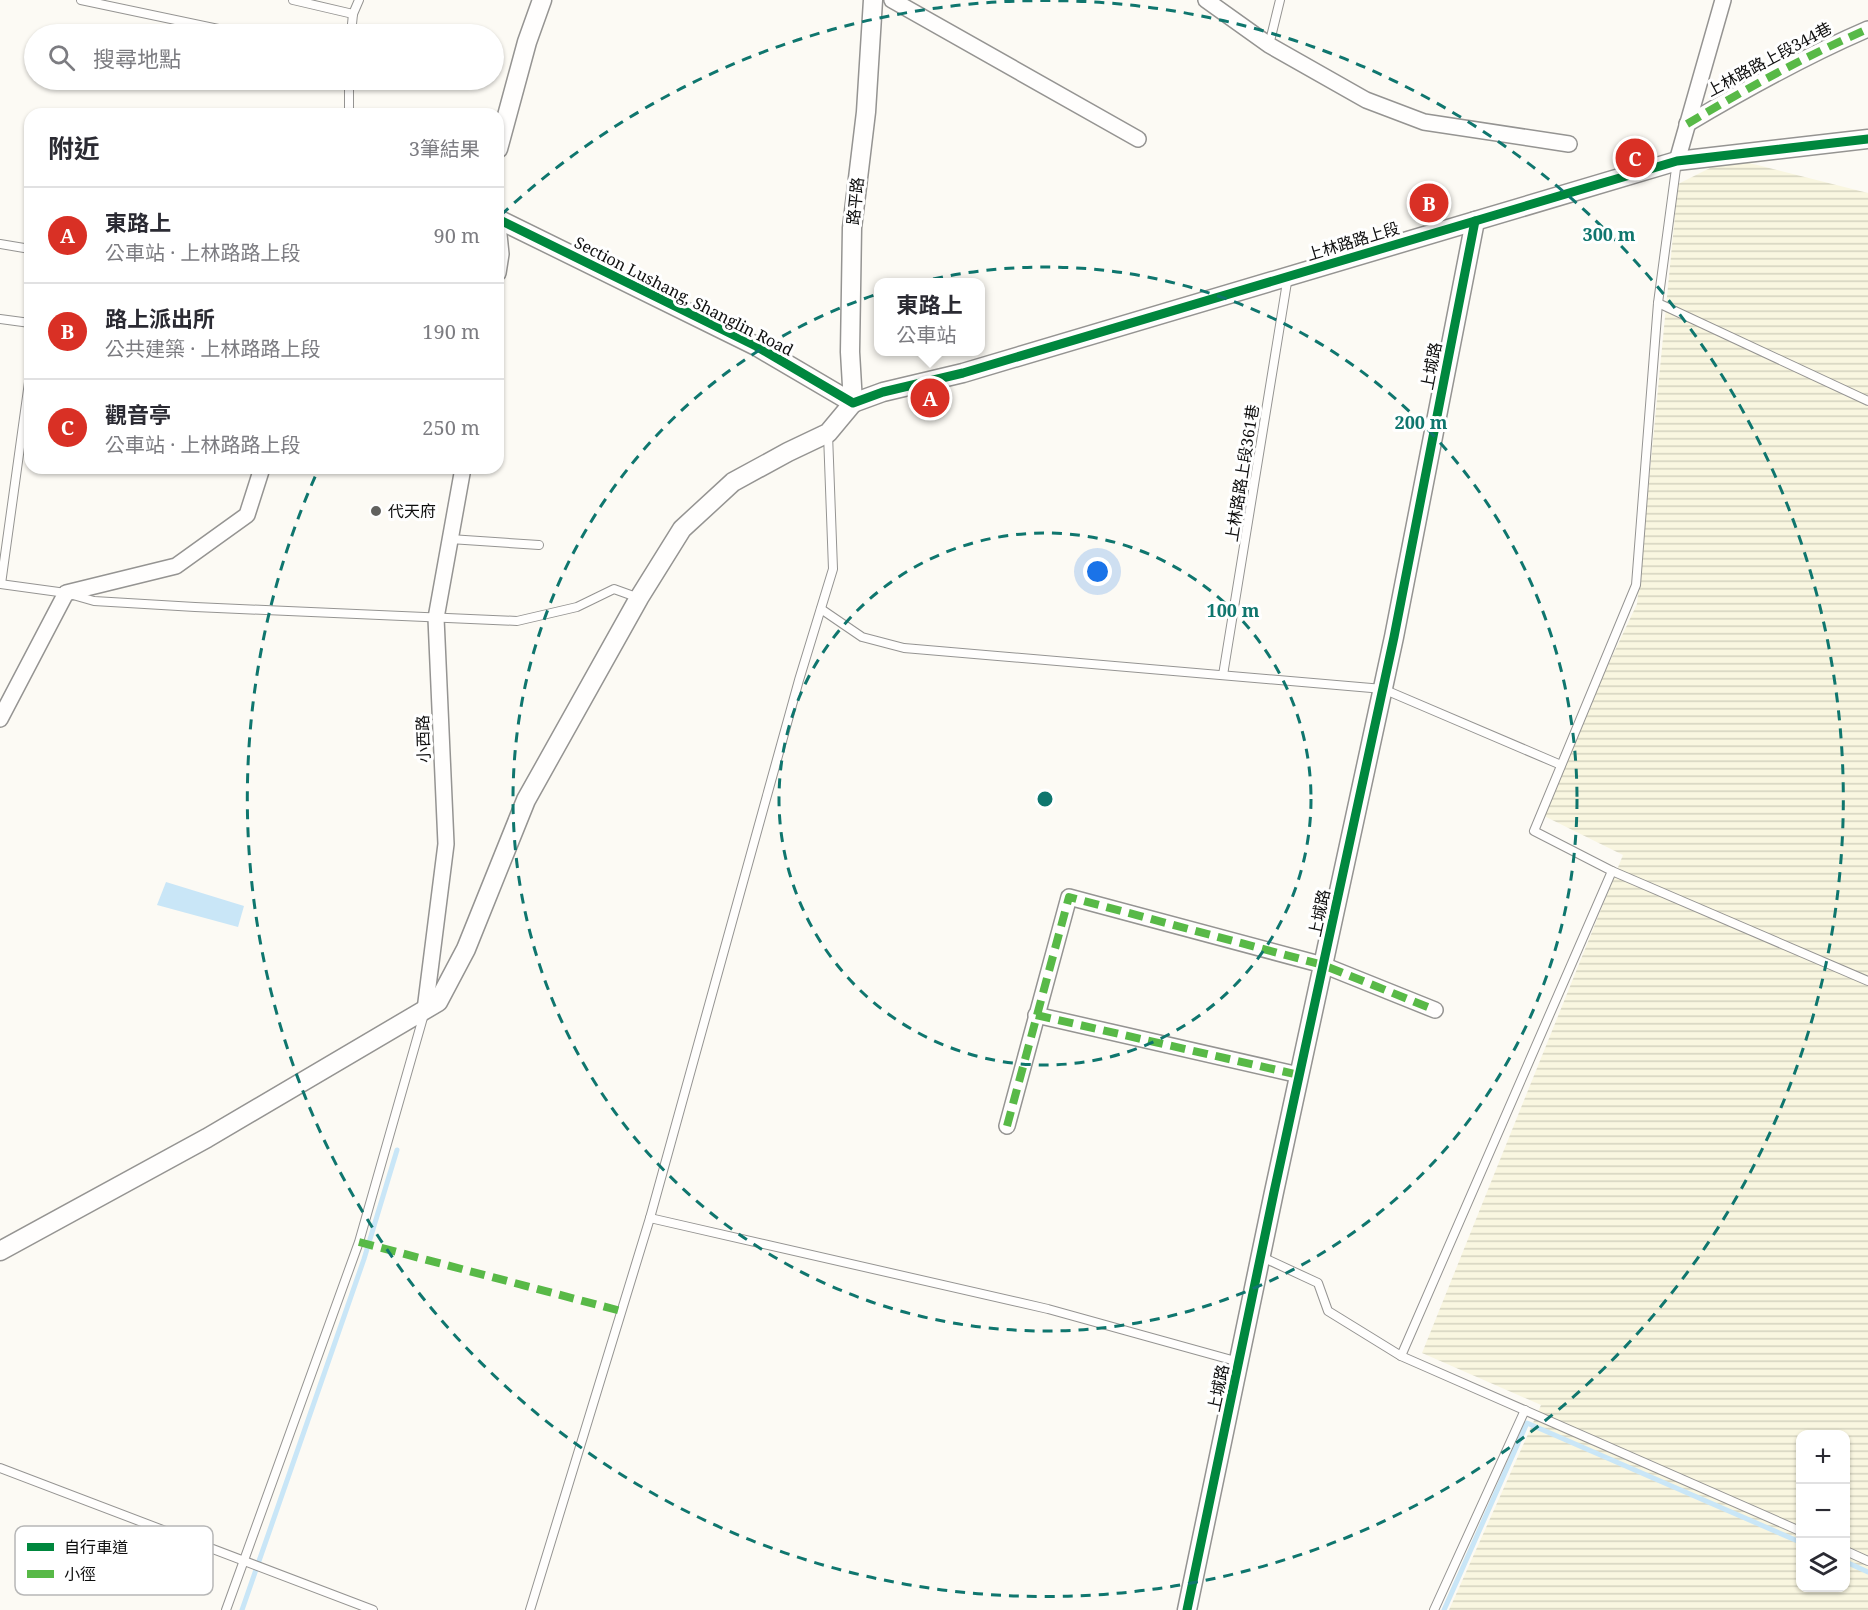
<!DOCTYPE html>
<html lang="zh-TW">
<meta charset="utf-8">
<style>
:root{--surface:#fff;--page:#f2f2f3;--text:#2b2b33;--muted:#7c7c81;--line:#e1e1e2;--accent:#d93025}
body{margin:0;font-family:"Noto Serif","Noto Sans TC",serif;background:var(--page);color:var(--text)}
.controls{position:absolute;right:18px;bottom:18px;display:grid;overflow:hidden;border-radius:12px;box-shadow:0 2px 4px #0004}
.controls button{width:54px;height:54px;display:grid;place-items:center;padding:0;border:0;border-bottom:2px solid var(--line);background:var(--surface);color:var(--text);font:30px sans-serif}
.you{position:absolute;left:1098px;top:572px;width:21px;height:21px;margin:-15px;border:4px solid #fff;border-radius:50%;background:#1a73e8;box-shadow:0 0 0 9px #1a73e833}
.badge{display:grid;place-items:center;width:39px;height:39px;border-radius:50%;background:var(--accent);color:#fff;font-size:20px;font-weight:700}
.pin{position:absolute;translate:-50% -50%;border:3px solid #fff;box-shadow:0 2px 6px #0006}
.popup{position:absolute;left:874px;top:278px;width:111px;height:78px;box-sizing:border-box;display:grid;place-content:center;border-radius:12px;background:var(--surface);filter:drop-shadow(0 2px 4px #0005);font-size:20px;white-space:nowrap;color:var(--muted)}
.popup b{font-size:22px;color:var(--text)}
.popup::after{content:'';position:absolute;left:50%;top:100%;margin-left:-12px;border:12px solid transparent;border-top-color:var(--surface)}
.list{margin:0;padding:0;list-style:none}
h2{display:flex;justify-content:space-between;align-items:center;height:78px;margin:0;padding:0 24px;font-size:26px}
h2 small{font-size:20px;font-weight:400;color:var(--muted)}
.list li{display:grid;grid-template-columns:39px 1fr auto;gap:18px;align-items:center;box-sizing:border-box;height:96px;padding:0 24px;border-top:2px solid var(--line)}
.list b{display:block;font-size:22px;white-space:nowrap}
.list p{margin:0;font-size:20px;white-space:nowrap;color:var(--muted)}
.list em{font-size:20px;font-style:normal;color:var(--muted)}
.icon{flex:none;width:33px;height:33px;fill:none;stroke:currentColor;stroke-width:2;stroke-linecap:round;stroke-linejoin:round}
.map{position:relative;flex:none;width:1868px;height:1610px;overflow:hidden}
.search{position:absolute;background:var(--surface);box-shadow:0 2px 4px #0004;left:24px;top:24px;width:480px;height:66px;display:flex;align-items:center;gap:15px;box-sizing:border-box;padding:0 21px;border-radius:33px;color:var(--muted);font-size:22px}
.panel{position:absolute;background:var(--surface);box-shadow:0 2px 4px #0004;left:24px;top:108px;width:480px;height:366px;border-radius:18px}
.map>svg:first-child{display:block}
.farmland{fill:url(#farmland-rules);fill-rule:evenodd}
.water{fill:#c9e6f7}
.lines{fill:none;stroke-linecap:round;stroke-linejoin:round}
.stream{stroke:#c9e6f7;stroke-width:5}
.service-casing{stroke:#959492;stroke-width:10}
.minor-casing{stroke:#959492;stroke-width:18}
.tertiary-casing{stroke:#959492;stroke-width:21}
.service{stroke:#fffefd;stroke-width:8}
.minor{stroke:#fffefd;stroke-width:15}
.tertiary{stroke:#fffefd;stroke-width:18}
.quiet{stroke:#58b947;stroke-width:8;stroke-dasharray:15 8;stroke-linecap:butt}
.cycleway-casing{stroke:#fff;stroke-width:13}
.cycleway{stroke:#00873e;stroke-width:9}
.ring{fill:none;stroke:#0f766e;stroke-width:3;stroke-dasharray:10 8}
.poi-dot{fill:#61615e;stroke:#fff;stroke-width:2}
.labels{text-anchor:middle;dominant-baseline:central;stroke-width:6;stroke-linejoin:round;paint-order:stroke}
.street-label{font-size:16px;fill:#0e0e0e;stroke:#fff}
.poi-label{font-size:16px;fill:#0e0e0e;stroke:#fff;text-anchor:start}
.key{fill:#fff;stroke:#b7b7b7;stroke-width:1.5}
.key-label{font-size:16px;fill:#0e0e0e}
.centre{fill:#0f766e;stroke:#fff;stroke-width:3}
.ring-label{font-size:18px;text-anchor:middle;font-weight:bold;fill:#0f766e;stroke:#fff;stroke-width:6;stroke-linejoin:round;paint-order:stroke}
</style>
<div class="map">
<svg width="1868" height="1610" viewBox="0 0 1868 1610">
<defs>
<pattern id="farmland-rules" width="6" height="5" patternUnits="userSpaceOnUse" patternTransform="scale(1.5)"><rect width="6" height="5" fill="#f9f6e0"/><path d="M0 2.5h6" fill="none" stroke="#d4d2bf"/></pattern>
</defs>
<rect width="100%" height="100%" fill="#fcfaf4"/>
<path class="farmland" d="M1730 158 1868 193V1610H1449L1541 1405 1422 1353 1623 855 1538 813 1637 604 1678 184ZM1800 1434H1846V1588H1800Z"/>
<polygon class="water" points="166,882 244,906 238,927 157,905"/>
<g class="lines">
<g class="stream">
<polyline points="1846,1562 1868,1572"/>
<polyline points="242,1610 364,1259 397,1150"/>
<polyline points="1444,1610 1527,1423 1800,1542"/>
</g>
<g class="service-casing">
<g id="service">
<polyline points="81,0 242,34"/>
<polyline points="293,0 353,14"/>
<polyline points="351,34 353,14 359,0"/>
<polyline points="1269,45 1280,0"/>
<polyline points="349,114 349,80"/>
<polyline points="0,244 30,249"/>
<polyline points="1658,303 1868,401"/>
<polyline points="0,319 30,323"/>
<polyline points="450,539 539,545"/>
<polyline points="0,584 66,593 94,601 195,607 517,621 577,607 614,589 639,598"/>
<polyline points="1,584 30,375"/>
<polyline points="821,609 862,637 904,648 1383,689 1561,765"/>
<polyline points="1223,675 1288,276"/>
<polyline points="1612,871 1868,981"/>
<polyline points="650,1218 1048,1309 1239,1362"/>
<polyline points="1262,1257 1318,1283 1328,1311 1401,1356 1800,1531"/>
<polyline points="1401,1356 1612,871 1534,831 1636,585 1658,303 1677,161"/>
<polyline points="0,1468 373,1610"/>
<polyline points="1846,1551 1868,1561"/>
<polyline points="226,1610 359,1242 424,1014"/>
<polyline points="530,1610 650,1218 799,680 833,569 828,434"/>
<polyline points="1434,1610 1525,1410"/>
</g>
</g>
<g class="minor-casing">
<g id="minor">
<polyline points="892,0 1138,139"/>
<polyline points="1206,0 1269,45 1366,100 1424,122 1569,144"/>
<path d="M1687 124C1746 89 1805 56 1868 29"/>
<polyline points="1677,161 1723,0"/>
<polyline points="498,225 501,254 498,273"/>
<polyline points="0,719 66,593 176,566 247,515 262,468"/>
<polyline points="425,1010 446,844 436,618 463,468"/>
<polyline points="1036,1015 1299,1075"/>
<polyline points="1007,1126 1069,897 1323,965 1435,1010"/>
</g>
</g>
<g class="tertiary-casing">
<g id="tertiary">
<polyline points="498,149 527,42 542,0"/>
<polyline points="498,219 756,346 853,403 883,392 963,373 1677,161 1868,139"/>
<polyline points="853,403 850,352 852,228 866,112 873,0"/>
<polyline points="0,1251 207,1138 438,1002 466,949 526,800 639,598 682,529 733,482 788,452 828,433 853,403"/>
<polyline points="1187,1610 1274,1192 1394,637 1475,221"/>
</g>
</g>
<use href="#service" class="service"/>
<use href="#minor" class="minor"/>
<use href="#tertiary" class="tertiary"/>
<g class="quiet">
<path d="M1687 124C1746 89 1805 56 1868 29"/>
<polyline points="1036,1015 1299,1075"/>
<polyline points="1007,1126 1069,897 1323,965 1435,1010"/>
<polyline points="359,1242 621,1311"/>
</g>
<g class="cycleway-casing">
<g id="cycleway">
<polyline points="498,219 756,346 853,403 883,392 963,373 1677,161 1868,139"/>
<polyline points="1187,1610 1274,1192 1394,637 1475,221"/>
</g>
</g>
<use href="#cycleway" class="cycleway"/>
</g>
<g class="ring">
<circle cx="1045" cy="799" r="266"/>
<circle cx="1045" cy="799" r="532"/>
<path d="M501 215A798 798 0 1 1 319 468"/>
</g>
<circle class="poi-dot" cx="376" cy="511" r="6"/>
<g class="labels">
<g class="street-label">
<text transform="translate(1769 59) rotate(-28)">上林路路上段344巷</text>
<text transform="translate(855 201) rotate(-84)">路平路</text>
<text transform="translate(1353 241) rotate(-17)">上林路路上段</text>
<text transform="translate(684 296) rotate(27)">Section Lushang, Shanglin Road</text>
<text transform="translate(1431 366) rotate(-79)">上城路</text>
<text transform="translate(1242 473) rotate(-81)">上林路路上段361巷</text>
<text transform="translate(423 739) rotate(-92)">小西路</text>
<text transform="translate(1319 913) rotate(-78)">上城路</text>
<text transform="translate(1218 1388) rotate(-78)">上城路</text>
</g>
<g class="poi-label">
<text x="388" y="511">代天府</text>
</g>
</g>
<rect x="15" y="1526" width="198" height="69" rx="9" class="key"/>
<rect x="27" y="1543" width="27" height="8" fill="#00873e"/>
<rect x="27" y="1570" width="27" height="8" fill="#58b947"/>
<g class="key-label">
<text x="64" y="1553">自行車道</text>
<text x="64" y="1580">小徑</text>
</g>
<circle cx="1045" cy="799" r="9" class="centre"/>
<g class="ring-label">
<text x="1609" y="241">300 m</text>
<text x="1421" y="429">200 m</text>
<text x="1233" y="617">100 m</text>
</g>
</svg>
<div class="controls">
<button>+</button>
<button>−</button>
<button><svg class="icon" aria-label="layers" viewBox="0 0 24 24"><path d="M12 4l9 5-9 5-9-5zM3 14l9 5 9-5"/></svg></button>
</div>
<div class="you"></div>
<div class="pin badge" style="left:930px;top:398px">A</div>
<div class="popup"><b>東路上</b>公車站</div>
<div class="pin badge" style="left:1429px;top:203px">B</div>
<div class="pin badge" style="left:1635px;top:158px">C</div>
<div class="search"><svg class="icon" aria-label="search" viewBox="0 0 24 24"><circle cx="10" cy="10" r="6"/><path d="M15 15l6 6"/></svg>搜尋地點</div>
<section class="panel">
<h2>附近<small>3筆結果</small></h2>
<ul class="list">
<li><span class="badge">A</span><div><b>東路上</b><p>公車站 · 上林路路上段</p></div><em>90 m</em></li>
<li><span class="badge">B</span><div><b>路上派出所</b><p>公共建築 · 上林路路上段</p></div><em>190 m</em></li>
<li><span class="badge">C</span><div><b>觀音亭</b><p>公車站 · 上林路路上段</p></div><em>250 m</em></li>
</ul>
</section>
</div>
